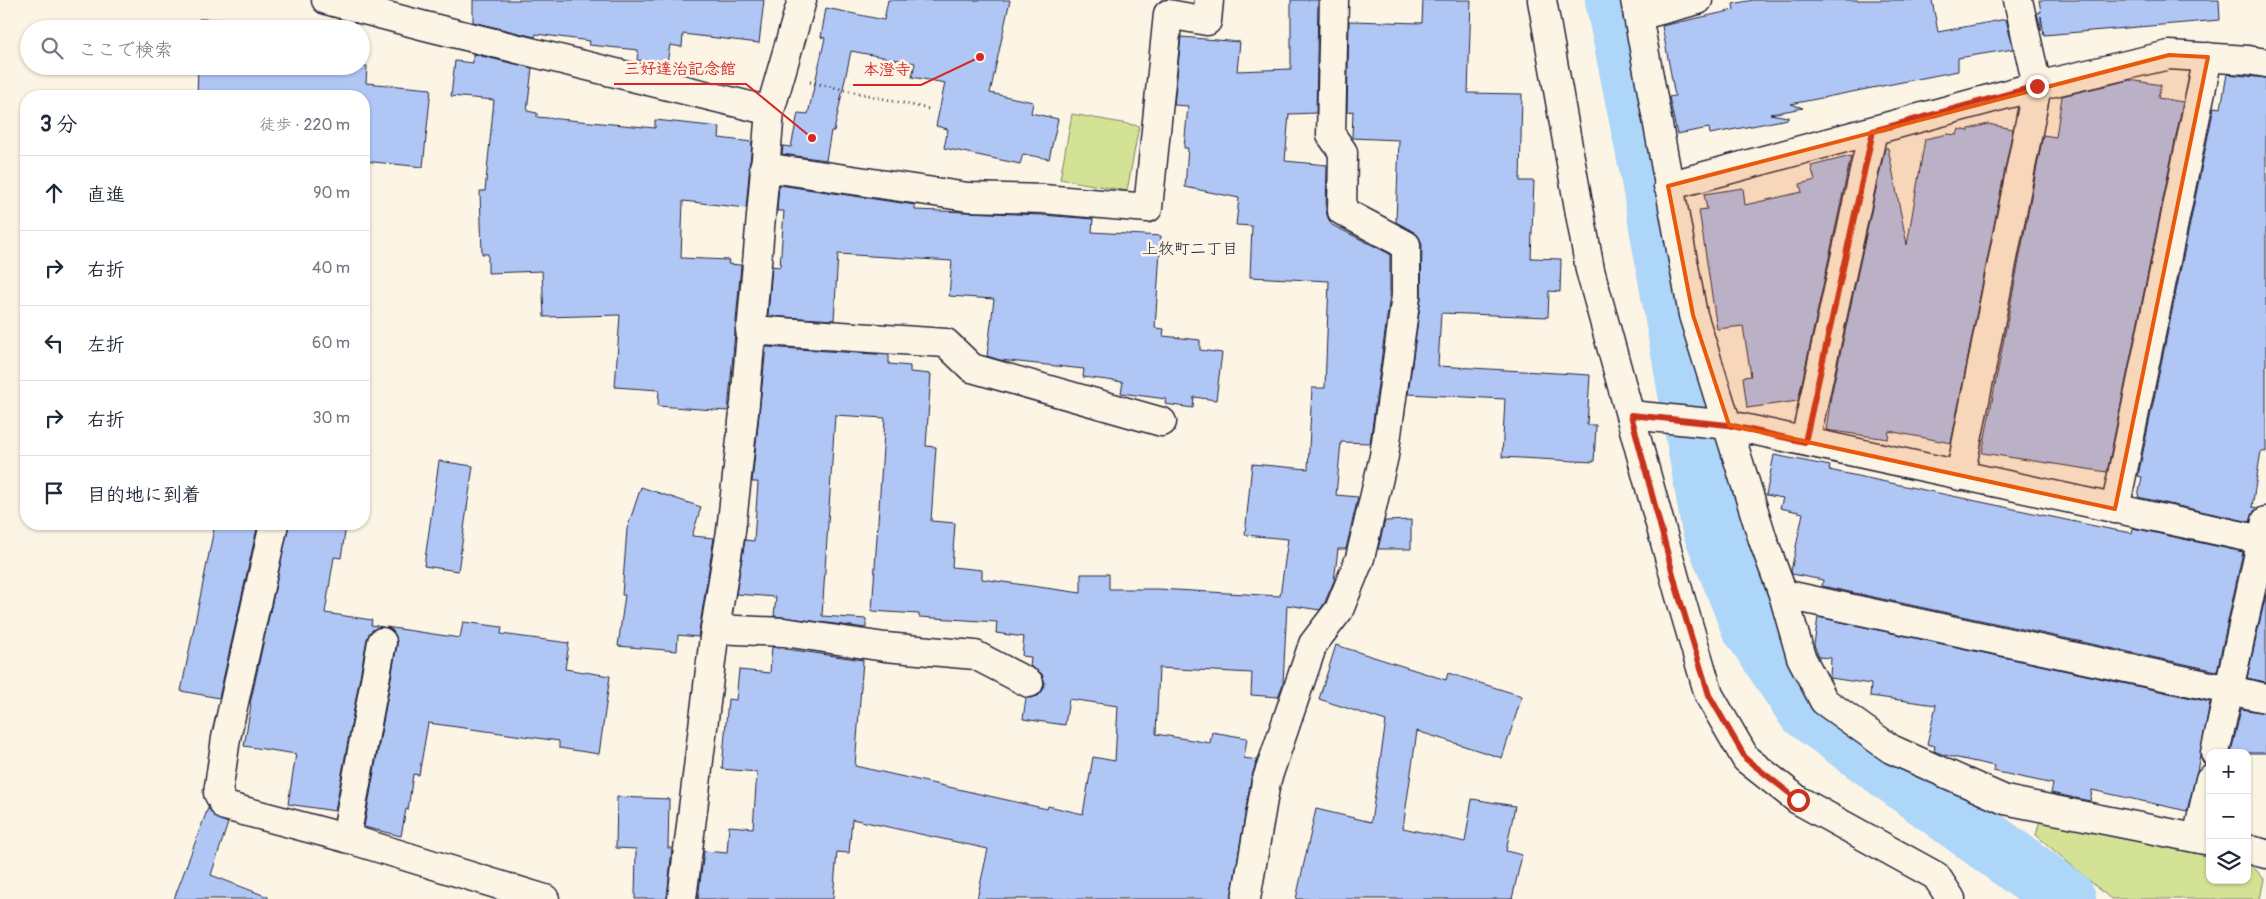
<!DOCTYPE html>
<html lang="ja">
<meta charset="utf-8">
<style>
:root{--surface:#fff;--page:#f6f6f7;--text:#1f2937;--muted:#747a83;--line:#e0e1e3}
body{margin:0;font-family:Pangolin,"Klee One",sans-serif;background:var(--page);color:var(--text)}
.controls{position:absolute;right:15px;bottom:15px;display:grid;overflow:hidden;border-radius:10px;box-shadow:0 1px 4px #0004}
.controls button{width:45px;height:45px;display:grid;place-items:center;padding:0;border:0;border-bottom:1px solid var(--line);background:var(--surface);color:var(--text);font:25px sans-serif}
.stop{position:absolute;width:15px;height:15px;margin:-11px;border:4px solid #c8321e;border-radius:50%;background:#fff}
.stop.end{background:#c8321e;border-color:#fff;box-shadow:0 1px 5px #0008}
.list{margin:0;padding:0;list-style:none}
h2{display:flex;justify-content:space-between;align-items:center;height:65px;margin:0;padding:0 20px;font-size:21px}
h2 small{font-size:16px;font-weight:400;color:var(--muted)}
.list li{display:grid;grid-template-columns:32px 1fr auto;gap:15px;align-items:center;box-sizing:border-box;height:75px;padding:0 20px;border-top:1px solid var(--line)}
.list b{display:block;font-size:19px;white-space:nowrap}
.list em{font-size:16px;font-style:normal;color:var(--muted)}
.icon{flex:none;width:28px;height:28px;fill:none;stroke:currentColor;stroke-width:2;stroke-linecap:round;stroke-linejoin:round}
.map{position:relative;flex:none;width:2266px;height:899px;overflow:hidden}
.search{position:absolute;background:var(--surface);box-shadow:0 1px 4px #0004;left:20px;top:20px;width:350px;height:55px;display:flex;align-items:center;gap:12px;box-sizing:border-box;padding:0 18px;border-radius:28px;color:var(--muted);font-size:19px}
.panel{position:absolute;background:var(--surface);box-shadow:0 1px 4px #0004;left:20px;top:90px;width:350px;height:440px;border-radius:20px}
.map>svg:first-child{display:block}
.green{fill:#d4e295;stroke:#7b8268}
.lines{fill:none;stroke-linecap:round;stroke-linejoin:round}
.river{stroke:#add6f8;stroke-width:60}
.building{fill:#b0c7f6;stroke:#22223b}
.minor-casing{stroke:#22223b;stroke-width:31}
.tertiary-casing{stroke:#22223b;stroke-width:31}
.path{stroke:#22223b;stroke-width:3;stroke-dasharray:1 4;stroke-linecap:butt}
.minor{stroke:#fcf5e5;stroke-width:28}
.tertiary{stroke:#fcf5e5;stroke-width:28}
.route{stroke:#c8321e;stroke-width:6}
.marked{fill:#e8590c;fill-opacity:0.2;stroke:#e8590c;stroke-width:4;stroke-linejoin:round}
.labels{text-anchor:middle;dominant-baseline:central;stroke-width:5;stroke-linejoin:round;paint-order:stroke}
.neighbourhood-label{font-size:16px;fill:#22223b;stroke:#fcf5e5}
.leader{fill:none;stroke:#d62828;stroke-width:2}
.callout-dot{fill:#d62828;stroke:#fcf5e5;stroke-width:2}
.callout-label{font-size:16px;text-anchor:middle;font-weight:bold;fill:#d62828;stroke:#fcf5e5;stroke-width:5;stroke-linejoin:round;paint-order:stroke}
</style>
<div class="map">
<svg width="2266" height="899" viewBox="0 0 2266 899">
<rect width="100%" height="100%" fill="#fcf5e5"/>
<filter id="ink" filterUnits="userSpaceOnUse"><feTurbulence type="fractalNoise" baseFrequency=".02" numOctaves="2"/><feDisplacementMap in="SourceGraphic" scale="10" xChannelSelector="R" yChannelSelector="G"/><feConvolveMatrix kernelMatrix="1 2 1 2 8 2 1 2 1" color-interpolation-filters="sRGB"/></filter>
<g filter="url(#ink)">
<g class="green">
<polygon points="1072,114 1139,126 1127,191 1060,179"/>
<polygon points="2040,820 2210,854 2210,880 2247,880 2247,862 2250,863 2264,879 2260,899 2111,899 2036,835"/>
</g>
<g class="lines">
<polyline class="river" points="1615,0 1648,163 1711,525 1750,624 1806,709 2066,899"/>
</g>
<g class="building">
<polygon points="473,0 764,0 759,43 683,34 682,47 670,45 667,63 637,60 638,50 589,45 590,41 536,34 535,37 473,22"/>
<polygon points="888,0 1010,0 990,93 1033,102 1031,113 1058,119 1049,159 1023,154 1020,164 944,148 948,129 936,126 945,83 912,77 915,63 851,51 834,131 831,131 826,160 782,154 783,146 791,147 798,113 808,114 825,38 821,37 826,8 884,20"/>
<polygon points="1291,0 1318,0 1316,113 1289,114 1285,161 1327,165 1326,211 1328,218 1332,225 1390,254 1390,295 1370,443 1341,442 1336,495 1358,497 1346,549 1338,549 1334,581 1325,602 1320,610 1287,605 1283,684 1278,697 1251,695 1252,673 1159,668 1156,734 1210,743 1212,732 1247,738 1244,758 1257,760 1251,779 1231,899 977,899 988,849 852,819 849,853 837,852 833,899 698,899 704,851 727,853 729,826 753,828 757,772 722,769 728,699 736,700 739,670 770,673 772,647 863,660 855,766 1047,809 1048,806 1083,814 1093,757 1115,761 1118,706 1069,699 1065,725 1023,719 1026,698 1038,696 1043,690 1045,683 1042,674 1030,666 1031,657 1022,656 1024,637 996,633 997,622 919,617 919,614 872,611 885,418 835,415 822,616 866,619 866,628 774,616 776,597 736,594 745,540 754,541 758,482 752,482 766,347 889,355 889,364 910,366 910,372 931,374 926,446 936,447 931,521 955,523 952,567 982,570 982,579 1081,593 1081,574 1109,574 1109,589 1158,589 1280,596 1288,539 1245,535 1252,464 1308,469 1312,388 1325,388 1329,281 1250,277 1252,226 1236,225 1239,198 1185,187 1188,148 1184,148 1188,106 1174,105 1181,37 1240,42 1237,71 1291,69"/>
<polygon points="1423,0 1471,0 1468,93 1522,94 1520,181 1534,181 1531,258 1561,259 1560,292 1549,291 1548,317 1441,313 1438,366 1590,375 1587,425 1596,425 1594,462 1502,457 1505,399 1408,394 1421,298 1422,244 1419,237 1414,232 1396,222 1399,140 1352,138 1353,111 1347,112 1349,21 1422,23"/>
<polygon points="1753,0 1932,0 1938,32 2006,19 2013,49 1958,58 1958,71 1791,104 1803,108 1770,114 1788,117 1788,119 1710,134 1709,128 1677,134 1669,97 1675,96 1662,26 1734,10 1733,4"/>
<polygon points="2039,0 2219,0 2220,20 2044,35 2041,16 2041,30 2037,13 2041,12"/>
<polygon points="199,19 265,20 265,29 198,29"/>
<polygon points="473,54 532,68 527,111 537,113 537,117 655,128 655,120 720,127 719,138 752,142 746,208 683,201 681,258 729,260 728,264 741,265 728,411 658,406 659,390 615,387 620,315 544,317 542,271 488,273 488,254 482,254 480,191 485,191 494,100 451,96 455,61 473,63"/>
<polygon points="198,66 367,66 366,83 431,89 423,167 364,161 364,96 197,96"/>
<polygon points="2227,74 2266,78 2266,452 2261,451 2252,507 2259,508 2254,511 2250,522 2138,497 2142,477 2138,476 2214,107 2221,108"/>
<polygon points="2130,80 2161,85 2158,98 2183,102 2107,472 1982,453 2043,135 2056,137 2062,96"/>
<polygon points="1988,124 2013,129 1951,443 1889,431 1888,439 1826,430 1831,396 1885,148 1888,148 1907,245 1925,139 1948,134 1957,135 1959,129 1969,131 1969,129"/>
<polygon points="1851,156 1798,401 1747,408 1743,377 1751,376 1743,326 1717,329 1699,210 1707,209 1704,194 1743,188 1745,205 1802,192 1800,184 1815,180 1811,166"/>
<polygon points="779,185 915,205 915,210 1042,215 1093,219 1092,232 1161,236 1155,328 1164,329 1163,336 1200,340 1200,350 1222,353 1216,400 1194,397 1193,408 1165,404 1166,399 1121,393 1123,382 1083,377 1084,369 1000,360 987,356 994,299 949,296 952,261 838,254 834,320 768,316 772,266 780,267 784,211 777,211"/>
<polygon points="1774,455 1830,466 1829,470 2109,529 2132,533 2133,528 2243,552 2217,671 1822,586 1823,580 1792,574 1791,571 1803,513 1780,508 1783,498 1766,495"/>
<polygon points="439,461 473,466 458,571 424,566"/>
<polygon points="641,487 701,507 692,536 714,538 698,637 678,635 677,651 618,646 625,595 622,595 627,529"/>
<polygon points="1411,520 1411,549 1378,549 1385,521"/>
<polygon points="215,524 258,524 219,698 181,691"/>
<polygon points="289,524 329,524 346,526 341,558 334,557 325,613 372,620 371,625 383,627 376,628 370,632 367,639 335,811 288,804 296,754 244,746 251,705 250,704"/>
<polygon points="2266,594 2266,682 2247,678"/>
<polygon points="1818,617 2210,702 2197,771 2187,811 2092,790 2090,801 2051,793 2053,784 1993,771 1994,766 1944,755 1934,751 1935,746 1927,744 1936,705 1870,696 1871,684 1830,678 1831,658 1819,657 1814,645"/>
<polygon points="463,622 502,627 501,634 569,643 565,669 610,676 599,754 559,748 559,741 428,723 419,775 413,774 408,810 406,809 401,836 364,827 397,645 396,636 392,630 386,627 460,638"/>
<polygon points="1336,645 1446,680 1448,673 1522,696 1502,758 1417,731 1403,828 1465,842 1472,799 1515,806 1506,851 1522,855 1512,899 1296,899 1316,809 1371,822 1386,721 1319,699"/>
<polygon points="2241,709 2266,713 2266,753 2231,753"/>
<polygon points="617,797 669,799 668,848 672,848 667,899 635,899 636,849 616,848"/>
<polygon points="208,808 216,818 228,823 211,875 268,897 268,899 174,899"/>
</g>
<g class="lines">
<g class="minor-casing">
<g id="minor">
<polyline points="326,0 425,26 770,111"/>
<polyline points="1635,0 1693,315 1763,540 1783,594 1801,657 1824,701 1891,749 2005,800 2210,841"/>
<polyline points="1638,16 1698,0"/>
<polyline points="764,167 968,197 1043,199 1148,208 1168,14 1207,21 1209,0"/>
<polyline points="1668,186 2037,86 2169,55 2248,60 2266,63"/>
<polyline points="750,330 946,343 972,368 1162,422"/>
<polyline points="1631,415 1729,425 2266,541"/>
<polyline points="1805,441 1873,131"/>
<polyline points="1960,476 2037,86 2018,0"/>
<polyline points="2115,509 2208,57"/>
<polyline points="274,524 226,738 218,793 225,806 346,838 545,899"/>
<polyline points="1783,594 2266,698"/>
<polyline points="715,629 784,632 885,647 975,655 1029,683"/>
<polyline points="2215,753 2266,521"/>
<polyline points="346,838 382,642"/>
<polyline points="2197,838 2210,779"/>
<polyline points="2247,849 2266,854"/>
<polyline points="682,899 715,629 731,531 745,403 770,111 802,0"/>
<polyline points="1246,899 1266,782 1313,644 1339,610 1360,558 1384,456 1406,296 1406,245 1342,211 1343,152 1331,135 1334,0"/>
</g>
</g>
<g class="tertiary-casing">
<polyline id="tertiary" points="1542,0 1590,270 1679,593 1709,695 1746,759 1798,800 1936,876 1951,899"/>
</g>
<polyline class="path" points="810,82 929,109"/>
<use href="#minor" class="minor"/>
<use href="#tertiary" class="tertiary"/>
</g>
</g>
<g class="lines" filter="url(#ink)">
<polyline class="route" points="1798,800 1746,759 1709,695 1678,593 1631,415 1728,425 1805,442 1873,131 2037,86"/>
</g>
<path class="marked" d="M2169 55 2208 57 2115 509 1729 425 1693 315 1668 186Z"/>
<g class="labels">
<g class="neighbourhood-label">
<text x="1190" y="249">上牧町二丁目</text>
</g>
</g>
<path class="leader" d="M812 138L746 84H614M980 57L921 85H853"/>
<g class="callout-dot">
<circle cx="812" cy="138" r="5"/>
<circle cx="980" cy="57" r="5"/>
</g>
<g class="callout-label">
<text x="680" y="74">三好達治記念館</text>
<text x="887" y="75">本澄寺</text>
</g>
</svg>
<div class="controls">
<button>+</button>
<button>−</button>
<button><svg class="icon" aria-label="layers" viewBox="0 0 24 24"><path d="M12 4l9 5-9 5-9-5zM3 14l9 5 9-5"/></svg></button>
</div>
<div class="stop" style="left:1798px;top:800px"></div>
<div class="stop end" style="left:2037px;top:86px"></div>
<div class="search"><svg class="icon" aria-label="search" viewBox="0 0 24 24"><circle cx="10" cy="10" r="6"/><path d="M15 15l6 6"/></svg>ここで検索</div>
<section class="panel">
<h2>3 分<small>徒歩 · 220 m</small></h2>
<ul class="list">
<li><svg class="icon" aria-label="ahead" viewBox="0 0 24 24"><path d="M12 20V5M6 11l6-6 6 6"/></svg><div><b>直進</b></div><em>90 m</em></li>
<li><svg class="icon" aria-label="right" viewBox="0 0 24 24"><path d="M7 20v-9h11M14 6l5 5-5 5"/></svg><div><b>右折</b></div><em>40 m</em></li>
<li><svg class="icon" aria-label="left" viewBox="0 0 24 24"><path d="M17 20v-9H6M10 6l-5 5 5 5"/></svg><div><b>左折</b></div><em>60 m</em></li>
<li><svg class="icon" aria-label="right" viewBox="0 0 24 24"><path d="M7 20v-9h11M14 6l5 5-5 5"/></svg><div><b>右折</b></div><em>30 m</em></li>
<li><svg class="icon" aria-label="arrive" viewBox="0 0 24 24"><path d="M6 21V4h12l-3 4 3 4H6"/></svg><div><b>目的地に到着</b></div></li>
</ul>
</section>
</div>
